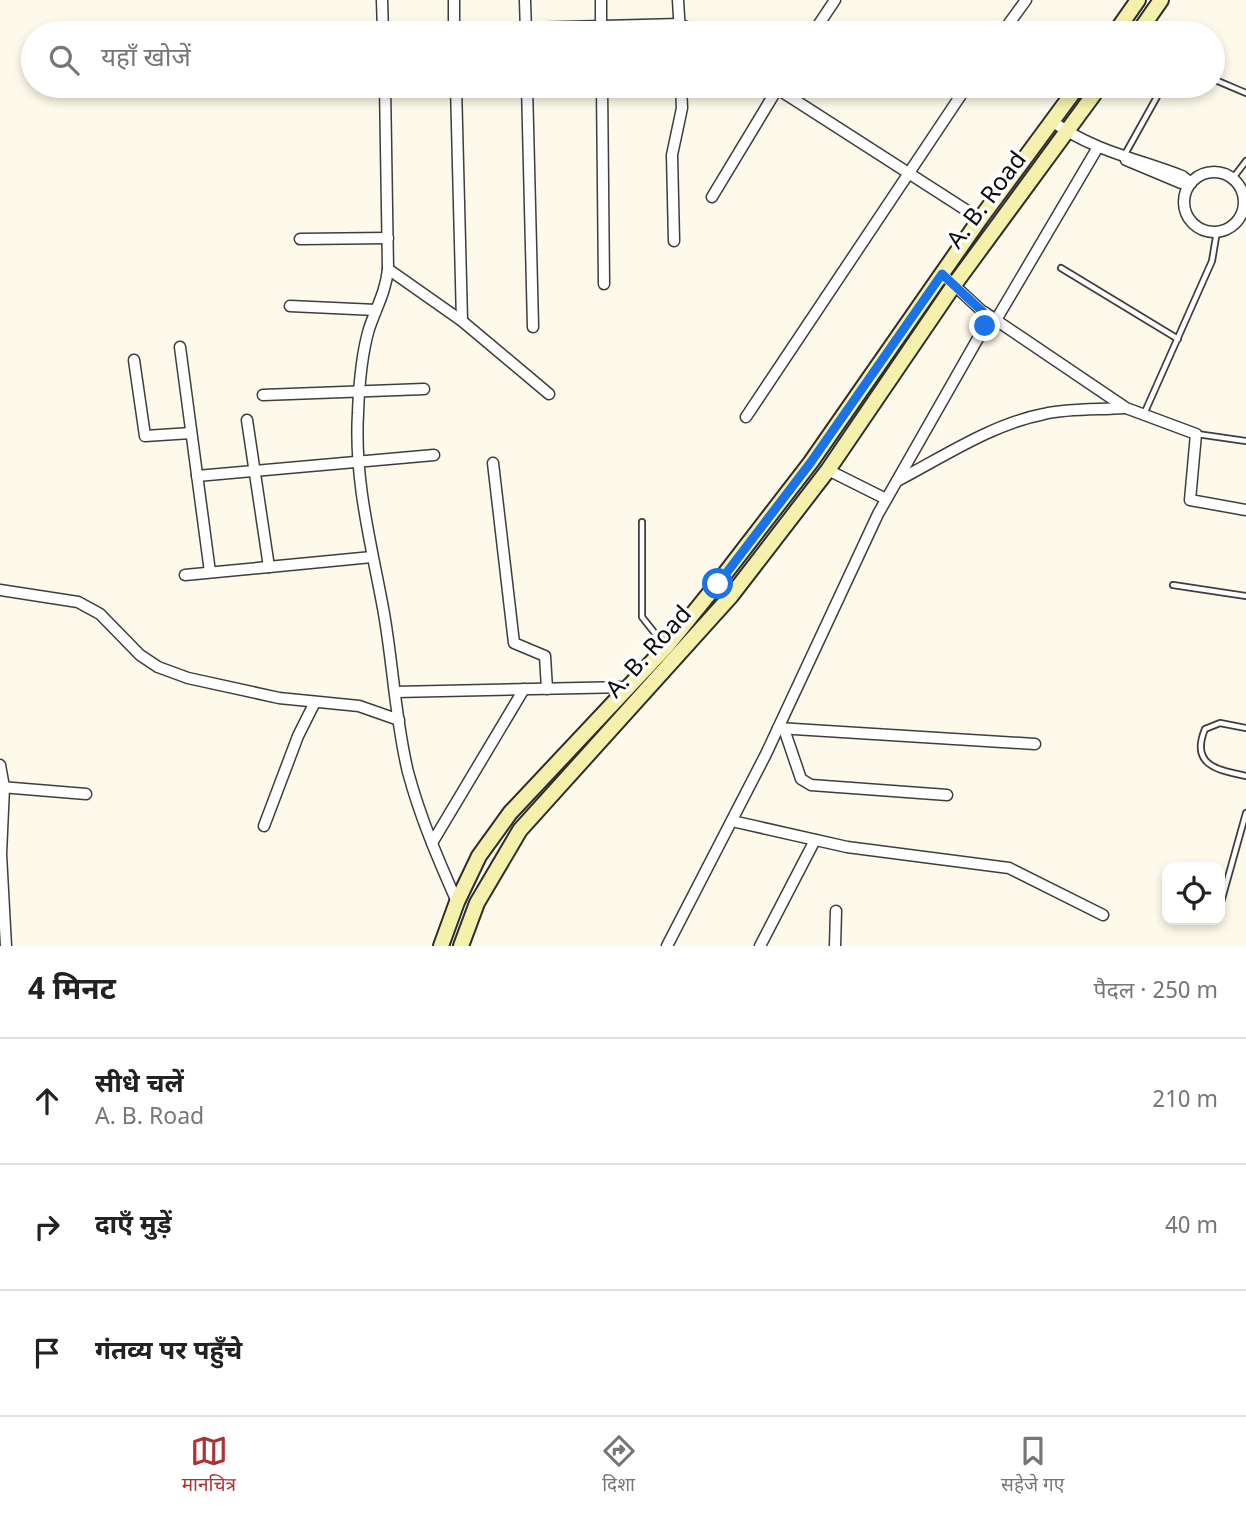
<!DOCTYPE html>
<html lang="hi">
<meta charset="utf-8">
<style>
:root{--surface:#fff;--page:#f2f2f2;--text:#222;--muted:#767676;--line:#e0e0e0;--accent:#ac3234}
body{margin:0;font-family:Georgia,"Noto Sans Devanagari",serif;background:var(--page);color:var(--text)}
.controls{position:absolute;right:21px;bottom:21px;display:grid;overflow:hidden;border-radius:14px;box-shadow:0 4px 10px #0003}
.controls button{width:63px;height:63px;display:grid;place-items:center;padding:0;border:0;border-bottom:2px solid var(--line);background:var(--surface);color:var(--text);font:35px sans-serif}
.stop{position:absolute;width:21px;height:21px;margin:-16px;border:5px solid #1a73e8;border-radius:50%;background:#fff}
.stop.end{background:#1a73e8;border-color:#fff;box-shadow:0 2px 7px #0008}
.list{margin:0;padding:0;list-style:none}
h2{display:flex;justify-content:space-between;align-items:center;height:91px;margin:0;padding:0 28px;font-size:30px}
h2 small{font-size:23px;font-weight:400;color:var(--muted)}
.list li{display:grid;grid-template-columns:46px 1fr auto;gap:21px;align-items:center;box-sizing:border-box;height:126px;padding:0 28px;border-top:2px solid var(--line)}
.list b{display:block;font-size:26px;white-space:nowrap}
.list p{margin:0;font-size:23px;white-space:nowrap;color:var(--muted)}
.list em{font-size:23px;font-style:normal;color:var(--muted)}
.icon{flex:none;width:38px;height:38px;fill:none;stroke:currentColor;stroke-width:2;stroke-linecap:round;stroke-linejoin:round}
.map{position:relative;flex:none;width:1246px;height:946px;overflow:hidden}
.search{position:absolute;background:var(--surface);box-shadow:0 4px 10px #0003;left:21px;right:21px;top:21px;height:77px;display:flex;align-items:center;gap:18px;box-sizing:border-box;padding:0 24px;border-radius:38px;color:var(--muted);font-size:26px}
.sheet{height:469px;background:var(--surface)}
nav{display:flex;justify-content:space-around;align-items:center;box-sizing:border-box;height:98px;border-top:2px solid var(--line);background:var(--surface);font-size:19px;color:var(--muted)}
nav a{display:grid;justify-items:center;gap:4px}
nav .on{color:var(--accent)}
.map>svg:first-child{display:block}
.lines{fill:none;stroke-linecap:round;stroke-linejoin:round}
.service-casing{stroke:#3e3e3e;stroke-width:8}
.minor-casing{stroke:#3e3e3e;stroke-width:13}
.secondary-casing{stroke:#2d2d2d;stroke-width:18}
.service{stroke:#fff;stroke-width:4.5}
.minor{stroke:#fff;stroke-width:10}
.secondary{stroke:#f6f0ad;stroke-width:14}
.route{stroke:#1a73e8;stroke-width:9}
.labels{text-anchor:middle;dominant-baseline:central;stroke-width:7;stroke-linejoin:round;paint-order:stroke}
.street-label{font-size:24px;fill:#0b0b0b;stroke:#fff}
</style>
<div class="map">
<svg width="1246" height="946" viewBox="0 0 1246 946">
<rect width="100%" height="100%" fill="#fdfaeb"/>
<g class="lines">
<g class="service-casing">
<g id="service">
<polyline points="1213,79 1246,93"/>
<polyline points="1124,156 1163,86"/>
<polyline points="1233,178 1246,161"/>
<polyline points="1061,268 1178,339"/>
<polyline points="1144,414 1212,261 1217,231"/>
<polyline points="1197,434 1246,441"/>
<polyline points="642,522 642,617 665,646"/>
<polyline points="1173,585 1246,596"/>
<path d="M1246 728 1220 723 1205 729C1190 765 1217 770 1246 776"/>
<polyline points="1220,906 1246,813"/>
</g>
</g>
<g class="minor-casing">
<g id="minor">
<polyline points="382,0 383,33"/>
<polyline points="454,0 454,33"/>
<polyline points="525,0 526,33"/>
<polyline points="601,0 601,33"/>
<polyline points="678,0 680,33"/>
<polyline points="454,30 679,24 701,33"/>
<polyline points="813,33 835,0"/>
<polyline points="1002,33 1026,0"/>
<path d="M385 86 388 269C386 291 376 308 369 329 361 356 359 385 358 413 354 480 371 543 383 608 393 662 395 719 408 772 420 817 438 859 457 902"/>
<polyline points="456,86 462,321"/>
<polyline points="527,86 533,327"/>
<polyline points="602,86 604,284"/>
<polyline points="773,86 980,219"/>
<path d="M1052 121C1091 150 1138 159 1182 176L1191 183"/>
<polyline points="1126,160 1181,183 1191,183"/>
<circle cx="1214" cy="202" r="30"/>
<polyline points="712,197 779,86"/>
<polyline points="300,239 388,238"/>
<polyline points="674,241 672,155 682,108 681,86"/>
<polyline points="388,269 462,321 549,394"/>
<polyline points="290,306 376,310"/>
<polyline points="984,312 1126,408 1196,434 1190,500 1246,510"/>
<polyline points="996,320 1098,147"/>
<polyline points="180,347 210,572"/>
<polyline points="134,360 145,436 191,433"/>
<polyline points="263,395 424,389"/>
<polyline points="746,417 967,86"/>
<polyline points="247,420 269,567"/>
<polyline points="493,463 514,643 545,656 547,689"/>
<polyline points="828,470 886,499"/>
<polyline points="197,476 434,455"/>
<path d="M897 481C943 457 992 424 1044 414 1070 408 1099 410 1125 408"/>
<polyline points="185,575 372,557"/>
<polyline points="0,590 78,602 100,614 140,655 158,667 188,678 279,698 359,706 399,720"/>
<polyline points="395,692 628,687"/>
<polyline points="778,728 1035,744"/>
<polyline points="784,729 801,779 811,785 947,795"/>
<polyline points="0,765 4,787 1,854 6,946"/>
<polyline points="1,787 86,794"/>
<polyline points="732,821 847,847 1009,868 1103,915"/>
<polyline points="264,826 298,736 315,702"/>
<polyline points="432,843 524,689"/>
<polyline points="667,946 766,754 878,514 985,326 983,312 942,274"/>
<polyline points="760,946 815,840"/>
<polyline points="835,946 836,911"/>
</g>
</g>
<g class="secondary-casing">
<g id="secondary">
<polyline points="1115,33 1138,0"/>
<polyline points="1138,33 1161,0"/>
<polyline points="441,946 457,902 479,856 510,813 666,647 717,584 811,462 980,219 1078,86"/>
<polyline points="461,946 477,903 520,830 731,596 828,470 954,285 1100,86"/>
</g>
</g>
<use href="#service" class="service"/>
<use href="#minor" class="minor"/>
<use href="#secondary" class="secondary"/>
</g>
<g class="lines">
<polyline class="route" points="718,584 811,462 942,274 983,312 985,326"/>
</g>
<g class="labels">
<g class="street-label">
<text transform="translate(988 201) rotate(-53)">A. B. Road</text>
<text transform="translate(650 653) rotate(-48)">A. B. Road</text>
</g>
</g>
</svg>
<div class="controls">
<button><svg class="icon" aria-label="locate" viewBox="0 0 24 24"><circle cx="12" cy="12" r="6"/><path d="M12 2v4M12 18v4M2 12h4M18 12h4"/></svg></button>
</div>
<div class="stop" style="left:718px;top:584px"></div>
<div class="stop end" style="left:985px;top:326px"></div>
<div class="search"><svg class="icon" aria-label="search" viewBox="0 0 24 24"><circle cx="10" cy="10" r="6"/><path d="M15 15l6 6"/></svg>यहाँ खोजें</div>
</div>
<section class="sheet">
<h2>4 मिनट<small>पैदल · 250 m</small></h2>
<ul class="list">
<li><svg class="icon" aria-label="ahead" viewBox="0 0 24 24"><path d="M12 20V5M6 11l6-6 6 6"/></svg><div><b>सीधे चलें</b><p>A. B. Road</p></div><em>210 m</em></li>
<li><svg class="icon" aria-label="right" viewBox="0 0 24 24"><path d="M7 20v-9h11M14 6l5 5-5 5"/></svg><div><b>दाएँ मुड़ें</b></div><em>40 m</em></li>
<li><svg class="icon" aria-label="arrive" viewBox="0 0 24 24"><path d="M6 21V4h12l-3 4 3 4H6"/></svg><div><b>गंतव्य पर पहुँचे</b></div></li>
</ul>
</section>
<nav>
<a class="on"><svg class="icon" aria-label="map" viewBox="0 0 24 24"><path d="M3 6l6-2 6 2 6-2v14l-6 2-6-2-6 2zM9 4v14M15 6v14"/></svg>मानचित्र</a>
<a><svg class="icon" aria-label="directions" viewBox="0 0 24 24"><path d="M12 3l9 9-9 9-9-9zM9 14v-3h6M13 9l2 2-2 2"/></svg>दिशा</a>
<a><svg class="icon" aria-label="saved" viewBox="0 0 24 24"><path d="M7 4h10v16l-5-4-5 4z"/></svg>सहेजे गए</a>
</nav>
